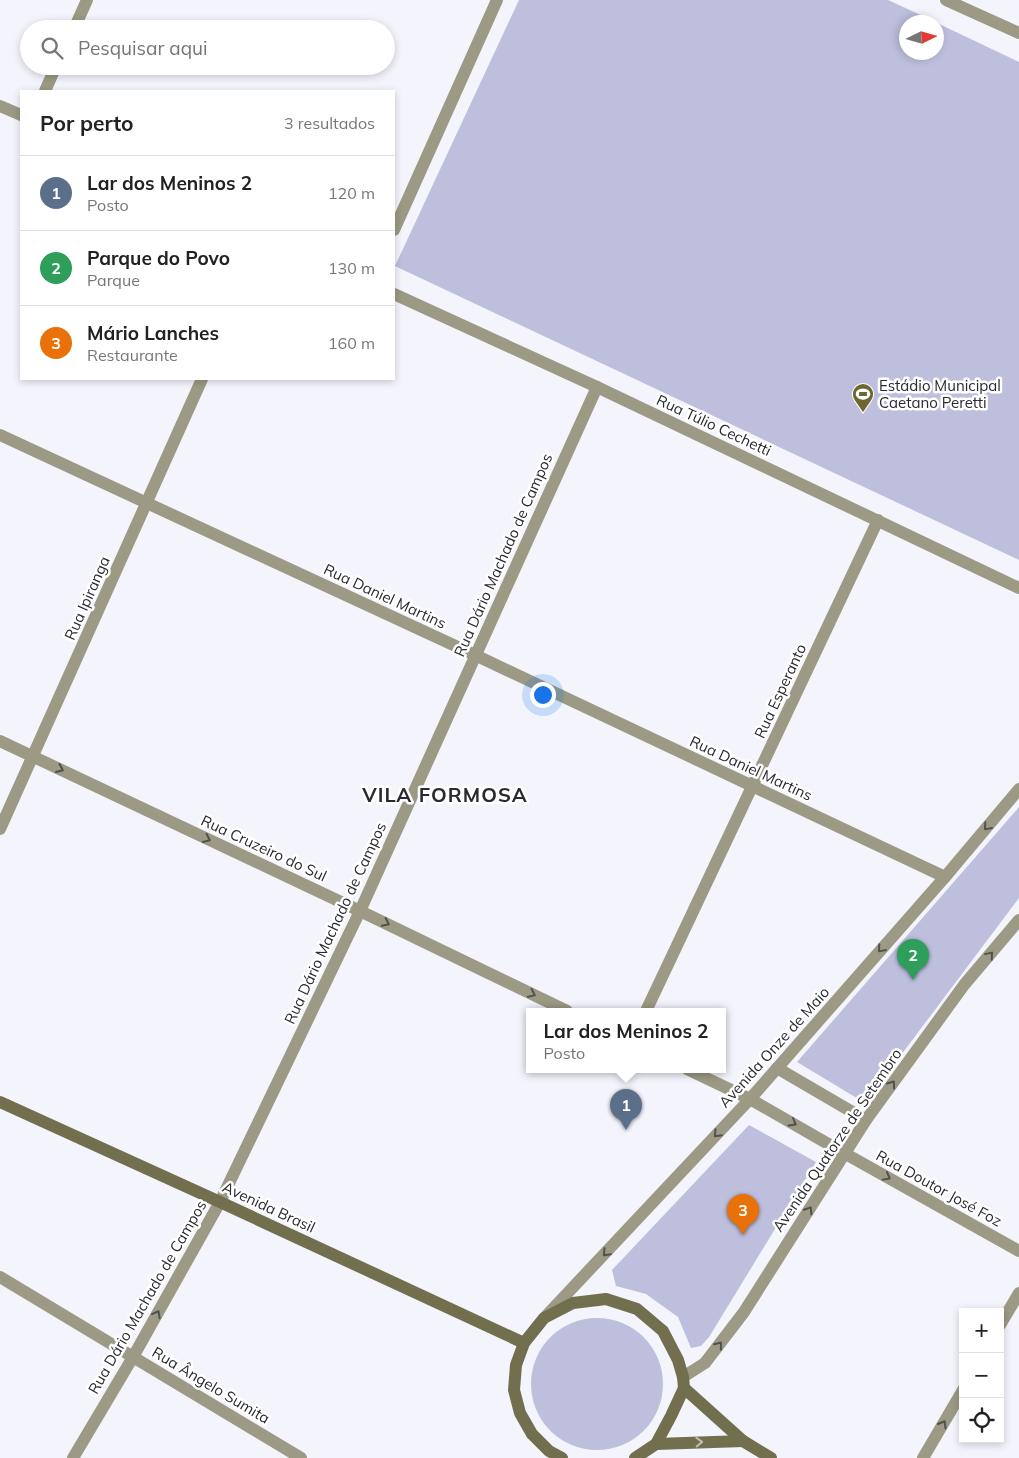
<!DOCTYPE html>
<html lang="pt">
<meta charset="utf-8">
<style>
:root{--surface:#fff;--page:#f2f2f2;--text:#222;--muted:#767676;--line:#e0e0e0;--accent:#b45309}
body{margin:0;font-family:Mulish,sans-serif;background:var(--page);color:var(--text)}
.controls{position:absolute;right:15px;bottom:15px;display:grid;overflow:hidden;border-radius:0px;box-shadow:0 2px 8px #0003}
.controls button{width:45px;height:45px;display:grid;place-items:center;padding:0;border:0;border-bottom:1px solid var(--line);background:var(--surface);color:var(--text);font:25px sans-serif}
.compass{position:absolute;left:899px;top:15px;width:45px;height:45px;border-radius:50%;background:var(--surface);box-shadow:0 2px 8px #0003;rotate:85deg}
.you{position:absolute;left:542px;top:694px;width:18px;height:18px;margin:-12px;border:4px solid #fff;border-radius:50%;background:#1a73e8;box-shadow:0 0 0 8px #1a73e833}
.badge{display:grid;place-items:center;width:32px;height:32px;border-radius:50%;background:var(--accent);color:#fff;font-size:16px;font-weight:700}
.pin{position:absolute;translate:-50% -41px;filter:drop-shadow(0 1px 2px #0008)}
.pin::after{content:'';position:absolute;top:26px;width:18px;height:15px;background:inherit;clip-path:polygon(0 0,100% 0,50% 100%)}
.popup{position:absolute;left:526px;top:1008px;width:200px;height:65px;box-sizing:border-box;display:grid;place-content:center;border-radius:0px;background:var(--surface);filter:drop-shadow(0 1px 4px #0005);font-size:16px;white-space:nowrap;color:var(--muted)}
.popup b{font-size:19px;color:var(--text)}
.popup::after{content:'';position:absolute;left:50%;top:100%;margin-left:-10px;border:10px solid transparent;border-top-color:var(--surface)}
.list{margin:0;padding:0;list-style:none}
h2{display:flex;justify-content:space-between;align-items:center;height:65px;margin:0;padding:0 20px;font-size:21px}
h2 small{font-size:16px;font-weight:400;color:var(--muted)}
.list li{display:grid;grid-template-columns:32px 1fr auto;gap:15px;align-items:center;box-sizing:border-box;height:75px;padding:0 20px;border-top:1px solid var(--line)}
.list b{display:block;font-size:19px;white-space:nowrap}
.list p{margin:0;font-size:16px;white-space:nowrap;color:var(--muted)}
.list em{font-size:16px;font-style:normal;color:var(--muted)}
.icon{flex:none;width:28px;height:28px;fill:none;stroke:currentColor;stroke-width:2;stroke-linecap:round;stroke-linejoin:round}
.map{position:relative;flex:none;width:1019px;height:1458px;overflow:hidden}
.search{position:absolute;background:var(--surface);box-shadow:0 2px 8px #0003;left:20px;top:20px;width:375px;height:55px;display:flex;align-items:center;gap:12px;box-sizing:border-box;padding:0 18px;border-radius:28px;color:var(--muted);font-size:19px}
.panel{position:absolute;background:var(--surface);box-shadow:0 2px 8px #0003;left:20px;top:90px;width:375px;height:290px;border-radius:0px}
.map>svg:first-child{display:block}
.green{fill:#bdbfdd}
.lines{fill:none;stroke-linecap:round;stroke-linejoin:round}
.minor{stroke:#9c9a84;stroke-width:12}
.tertiary{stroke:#9c9a84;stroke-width:12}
.secondary{stroke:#726f4e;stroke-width:12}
.oneway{stroke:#51514e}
.oneway2{stroke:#c0beaf}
.labels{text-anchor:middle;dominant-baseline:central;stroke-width:5;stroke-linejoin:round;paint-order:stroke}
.poi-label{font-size:15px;fill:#292931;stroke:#fff;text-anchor:start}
.street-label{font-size:15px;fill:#292931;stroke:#fff}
.district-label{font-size:20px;font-weight:bold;letter-spacing:1px;fill:#292931;stroke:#fff}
</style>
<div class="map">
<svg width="1019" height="1458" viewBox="0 0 1019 1458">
<rect width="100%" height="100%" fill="#f3f4fc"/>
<g class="green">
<polygon points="519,0 888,0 936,22 906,22 906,52 936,52 937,23 1019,62 1019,560 395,266"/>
<polygon points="1019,807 1019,898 865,1103 797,1062"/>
<polygon points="749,1125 816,1162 709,1337 701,1346 691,1348 678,1317 646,1294 616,1286 612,1270"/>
<circle cx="597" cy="1384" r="66"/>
</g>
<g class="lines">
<g class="minor">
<polyline points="946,0 1019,33"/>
<polyline points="74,29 87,0"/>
<polyline points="45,91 56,66"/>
<polyline points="0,106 21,115"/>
<polyline points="394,230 497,0"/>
<polyline points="394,294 597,387 1019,588"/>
<polyline points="0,435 475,655 945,877"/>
<polyline points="0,741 360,911 567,1011"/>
<polyline points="0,829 202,379"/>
<polyline points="646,1011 878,520"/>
<polyline points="687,1069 750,1099 844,1153 1019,1251"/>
<polyline points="0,1277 301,1458"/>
<polyline points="1000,1325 1019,1293"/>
<polyline points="73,1458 133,1357 220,1202 360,911 597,387"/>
<polyline points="923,1458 963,1390"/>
</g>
<g class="tertiary">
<polyline points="777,1068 866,1120"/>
<polyline points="546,1316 750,1099 945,877 1019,789"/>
<polyline points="683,1377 705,1363 744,1312 866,1120 964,985 1019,920"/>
</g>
<g class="secondary">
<polyline points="0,1102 220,1202 524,1343"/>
<polyline points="684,1388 743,1441 771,1458"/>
<polyline points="656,1444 743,1441"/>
<polyline points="562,1458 549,1451 532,1434 520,1413 514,1390 516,1365 524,1343 544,1318 573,1303 606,1299 637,1309 663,1331 678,1360 683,1377 684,1388 671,1416 656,1444 635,1458"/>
</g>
</g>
<defs><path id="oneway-chevron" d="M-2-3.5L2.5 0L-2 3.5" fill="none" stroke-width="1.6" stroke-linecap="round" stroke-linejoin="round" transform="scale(1.25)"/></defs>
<g class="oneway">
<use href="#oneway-chevron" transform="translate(60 769) rotate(25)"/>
<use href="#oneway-chevron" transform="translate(987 827) rotate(131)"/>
<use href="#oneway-chevron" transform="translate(207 839) rotate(25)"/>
<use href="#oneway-chevron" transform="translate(386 923) rotate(26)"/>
<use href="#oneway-chevron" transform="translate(881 949) rotate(131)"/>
<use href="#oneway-chevron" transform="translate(990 955) rotate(-50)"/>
<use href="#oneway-chevron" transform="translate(532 994) rotate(26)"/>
<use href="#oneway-chevron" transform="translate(892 1084) rotate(-54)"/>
<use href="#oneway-chevron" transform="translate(793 1123) rotate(30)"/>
<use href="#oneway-chevron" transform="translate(717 1134) rotate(133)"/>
<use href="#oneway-chevron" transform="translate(887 1177) rotate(29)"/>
<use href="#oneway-chevron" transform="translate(809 1210) rotate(-58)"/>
<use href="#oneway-chevron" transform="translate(606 1253) rotate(133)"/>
<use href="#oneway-chevron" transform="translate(157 1314) rotate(-61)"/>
<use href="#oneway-chevron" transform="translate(719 1345) rotate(-52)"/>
<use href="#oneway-chevron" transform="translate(943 1424) rotate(-60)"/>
</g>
<use class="oneway2" href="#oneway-chevron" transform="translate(699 1442) rotate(-2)"/>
<defs>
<g id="stadium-pin" transform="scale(1.125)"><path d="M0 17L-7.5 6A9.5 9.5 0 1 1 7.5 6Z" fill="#6b6632" stroke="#fff"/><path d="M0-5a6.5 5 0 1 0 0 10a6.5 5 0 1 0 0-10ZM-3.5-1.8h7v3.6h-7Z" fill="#fff"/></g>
</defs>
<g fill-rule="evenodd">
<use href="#stadium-pin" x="863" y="394"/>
</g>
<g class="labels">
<g class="poi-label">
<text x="879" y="385">Estádio Municipal<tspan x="879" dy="17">Caetano Peretti</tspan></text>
</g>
<g class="street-label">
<text transform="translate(714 425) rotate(25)">Rua Túlio Cechetti</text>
<text transform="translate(503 555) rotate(-66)">Rua Dário Machado de Campos</text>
<text transform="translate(385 596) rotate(25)">Rua Daniel Martins</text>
<text transform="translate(87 598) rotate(-66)">Rua Ipiranga</text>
<text transform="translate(780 691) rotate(-65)">Rua Esperanto</text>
<text transform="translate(751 768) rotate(25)">Rua Daniel Martins</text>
<text transform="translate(264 848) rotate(25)">Rua Cruzeiro do Sul</text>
<text transform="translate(335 923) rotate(-65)">Rua Dário Machado de Campos</text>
<text transform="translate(774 1047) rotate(-48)">Avenida Onze de Maio</text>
<text transform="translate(837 1140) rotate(-56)">Avenida Quatorze de Setembro</text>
<text transform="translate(939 1188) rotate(29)">Rua Doutor José Foz</text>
<text transform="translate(269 1207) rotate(25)">Avenida Brasil</text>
<text transform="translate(147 1297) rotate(-60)">Rua Dário Machado de Campos</text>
<text transform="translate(211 1385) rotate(31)">Rua Ângelo Sumita</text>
</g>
<g class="district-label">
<text x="445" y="794">VILA FORMOSA</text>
</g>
</g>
</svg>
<div class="controls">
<button>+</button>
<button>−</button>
<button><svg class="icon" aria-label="locate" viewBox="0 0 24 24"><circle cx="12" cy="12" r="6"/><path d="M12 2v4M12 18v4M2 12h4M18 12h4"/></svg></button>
</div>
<svg class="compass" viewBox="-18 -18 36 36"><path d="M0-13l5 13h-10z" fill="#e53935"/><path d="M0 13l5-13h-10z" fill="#767676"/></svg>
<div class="you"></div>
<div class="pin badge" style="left:626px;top:1130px;background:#5c6f8a">1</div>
<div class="popup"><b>Lar dos Meninos 2</b>Posto</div>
<div class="pin badge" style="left:913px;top:980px;background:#2e9e5b">2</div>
<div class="pin badge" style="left:743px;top:1235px;background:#e8710a">3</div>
<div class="search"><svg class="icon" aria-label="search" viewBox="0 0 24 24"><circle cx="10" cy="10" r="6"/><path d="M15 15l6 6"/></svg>Pesquisar aqui</div>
<section class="panel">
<h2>Por perto<small>3 resultados</small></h2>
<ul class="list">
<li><span class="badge" style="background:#5c6f8a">1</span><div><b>Lar dos Meninos 2</b><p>Posto</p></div><em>120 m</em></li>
<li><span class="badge" style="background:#2e9e5b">2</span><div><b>Parque do Povo</b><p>Parque</p></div><em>130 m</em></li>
<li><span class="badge" style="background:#e8710a">3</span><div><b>Mário Lanches</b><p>Restaurante</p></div><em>160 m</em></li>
</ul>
</section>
</div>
